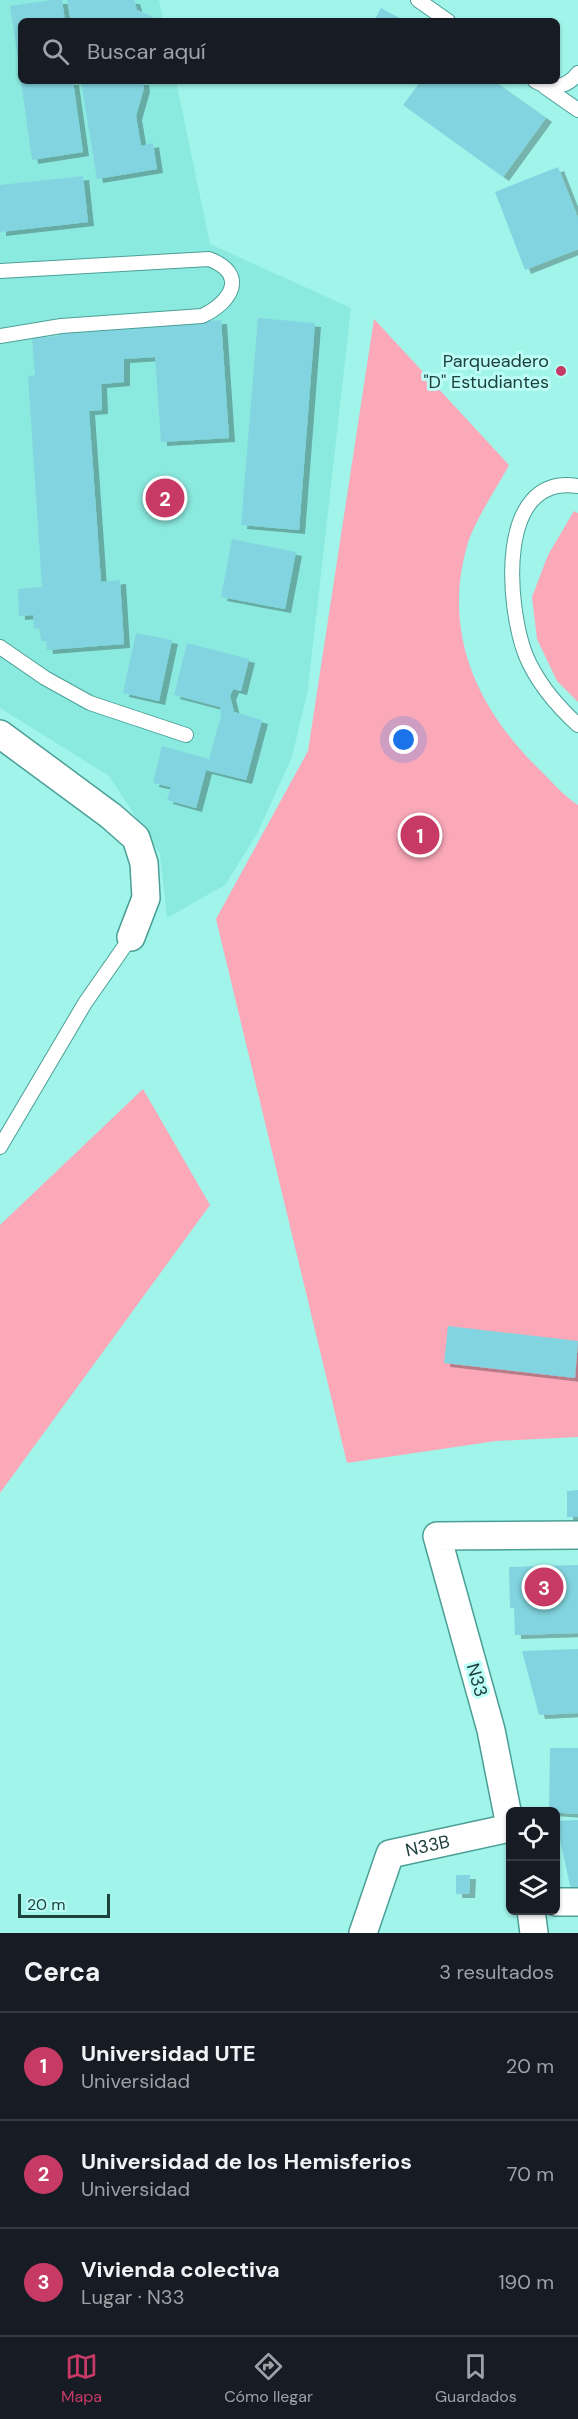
<!DOCTYPE html>
<html lang="es">
<meta charset="utf-8">
<style>
:root{--surface:#171b24;--page:#20242c;--text:#f1f3f6;--muted:#9ea1a6;--line:#363941;--accent:#c83a66}
body{margin:0;font-family:"DM Sans",sans-serif;background:var(--page);color:var(--text)}
.controls{position:absolute;right:18px;bottom:18px;display:grid;overflow:hidden;border-radius:9px;box-shadow:0 2px 4px #0004}
.controls button{width:54px;height:54px;display:grid;place-items:center;padding:0;border:0;border-bottom:2px solid var(--line);background:var(--surface);color:var(--text);font:30px sans-serif}
.scale{position:absolute;left:18px;bottom:15px;width:92px;box-sizing:border-box;padding-left:6px;border:3px solid #1d403c;border-top:0;font-size:16px;line-height:21px;white-space:nowrap;color:#1d403c;-webkit-text-stroke:4px #bcfef6;paint-order:stroke}
.you{position:absolute;left:404px;top:740px;width:21px;height:21px;margin:-15px;border:4px solid #fff;border-radius:50%;background:#1a73e8;box-shadow:0 0 0 9px #1a73e833}
.badge{display:grid;place-items:center;width:39px;height:39px;border-radius:50%;background:var(--accent);color:#fff;font-size:20px;font-weight:700}
.pin{position:absolute;translate:-50% -50%;border:3px solid #fff;box-shadow:0 2px 6px #0006}
.list{margin:0;padding:0;list-style:none}
h2{display:flex;justify-content:space-between;align-items:center;height:78px;margin:0;padding:0 24px;font-size:26px}
h2 small{font-size:20px;font-weight:400;color:var(--muted)}
.list li{display:grid;grid-template-columns:39px 1fr auto;gap:18px;align-items:center;box-sizing:border-box;height:108px;padding:0 24px;border-top:2px solid var(--line)}
.list b{display:block;font-size:22px;white-space:nowrap}
.list p{margin:0;font-size:20px;white-space:nowrap;color:var(--muted)}
.list em{font-size:20px;font-style:normal;color:var(--muted)}
.icon{flex:none;width:33px;height:33px;fill:none;stroke:currentColor;stroke-width:2;stroke-linecap:round;stroke-linejoin:round}
.map{position:relative;flex:none;width:578px;height:1933px;overflow:hidden}
.search{position:absolute;background:var(--surface);box-shadow:0 2px 4px #0004;left:18px;right:18px;top:18px;height:66px;display:flex;align-items:center;gap:15px;box-sizing:border-box;padding:0 21px;border-radius:9px;color:var(--muted);font-size:22px}
.sheet{height:402px;background:var(--surface)}
nav{display:flex;justify-content:space-around;align-items:center;box-sizing:border-box;height:84px;border-top:2px solid var(--line);background:var(--surface);font-size:16px;color:var(--muted)}
nav a{display:grid;justify-items:center;gap:3px}
nav .on{color:var(--accent)}
.map>svg:first-child{display:block}
.built{fill:#8beadf}
.green{fill:#fba9b9}
.building{fill:#82d5e0;filter:url(#shadow)}
.lines{fill:none;stroke-linecap:round;stroke-linejoin:round}
.lane-casing{stroke:#4b9f96;stroke-width:16}
.street-casing{stroke:#4b9f96;stroke-width:30}
.lane{stroke:#fff;stroke-width:14}
.street{stroke:#fff;stroke-width:27}
.poi-dot{fill:#c83a66;stroke:#bcfef6;stroke-width:2}
.labels{text-anchor:middle;dominant-baseline:central;stroke-width:6;stroke-linejoin:round;paint-order:stroke}
.poi-label{font-size:18px;fill:#1d403c;stroke:#bcfef6;text-anchor:end}
.street-label{font-size:18px;fill:#1d403c;stroke:#bcfef6}
</style>
<div class="map">
<svg width="578" height="1933" viewBox="0 0 578 1933">
<defs>
<filter id="shadow"><feDropShadow dx="6" dy="4" stdDeviation="0" flood-color="#0004"/></filter>
</defs>
<rect width="100%" height="100%" fill="#a0f4ea"/>
<polygon class="built" points="0,0 159,0 163,21 21,21 21,81 176,81 210,244 351,308 308,689 292,757 257,834 225,885 167,918 160,854 109,776 0,708"/>
<g class="green">
<path d="M374 319 509 465C497 488 473 523 467 546 442 635 478 710 541 771 553 783 564 796 578 805V1437L496 1441 347 1463 216 919 308 751Z"/>
<polygon points="574,511 578,513 578,702 557,681 537,639 532,597 548,555"/>
<polygon points="143,1089 210,1205 0,1493 0,1225"/>
</g>
<g class="building">
<polygon points="52,0 62,0 65,21 21,21 20,72 10,6"/>
<polygon points="67,0 134,0 137,10 151,16 152,21 71,21"/>
<polygon points="381,8 405,21 374,21"/>
<polygon points="21,81 73,81 83,152 32,160"/>
<polygon points="81,81 143,81 144,88 136,116 141,146 153,143 157,169 97,179"/>
<polygon points="412,81 494,81 546,118 503,177 403,105 418,85"/>
<polygon points="558,167 578,218 578,249 525,270 495,192"/>
<polygon points="83,176 88,222 0,232 0,185"/>
<polygon points="258,318 315,323 299,530 241,525"/>
<polygon points="221,320 229,438 161,442 155,357 124,359 124,382 101,384 102,410 89,411 101,582 120,580 124,644 47,650 46,641 41,641 40,628 34,629 33,615 19,616 18,589 42,587 28,376 35,375 32,338 59,336 58,332"/>
<polygon points="232,539 296,552 285,609 221,597"/>
<polygon points="136,633 172,640 159,701 123,693"/>
<polygon points="187,643 249,659 241,691 233,689 230,696 234,712 262,720 246,780 206,770 196,808 167,800 171,787 153,783 162,746 209,759 221,716 220,707 174,695"/>
<polygon points="448,1326 578,1341 575,1378 444,1363"/>
<polygon points="578,1490 578,1517 567,1517 567,1491"/>
<polygon points="578,1565 578,1633 515,1635 514,1608 510,1608 509,1567"/>
<polygon points="578,1649 578,1713 539,1715 522,1651"/>
<polygon points="550,1748 578,1748 578,1814 549,1812"/>
<polygon points="578,1820 578,1890 571,1890 556,1821"/>
<polygon points="456,1875 470,1875 469,1894 456,1894"/>
</g>
<g class="lines">
<g class="lane-casing">
<g id="lane">
<polyline points="418,0 448,21"/>
<path d="M535 81C550 90 567 88 578 73"/>
<polyline points="545,87 578,110"/>
<path d="M0 271 209 259C248 274 232 302 202 316L61 326 0 336"/>
<path d="M578 486C495 473 507 608 526 656 538 684 556 705 578 725"/>
<polyline points="0,647 45,678 90,703 186,735"/>
<polyline points="0,1147 85,1003 131,937"/>
</g>
</g>
<g class="street-casing">
<g id="street">
<polyline points="0,734 111,816 136,838 144,863 146,898 131,937"/>
<polyline points="510,1826 491,1730 437,1536 578,1535"/>
<polyline points="556,1902 578,1902"/>
<polyline points="531,1910 534,1933"/>
<path id="s1" d="M363 1933 390 1854 510 1828"/>
</g>
</g>
<use href="#lane" class="lane"/>
<use href="#street" class="street"/>
</g>
<circle class="poi-dot" cx="561" cy="371" r="6"/>
<g class="labels">
<g class="poi-label">
<text x="549" y="361">Parqueadero<tspan x="549" dy="21">"D" Estudiantes</tspan></text>
</g>
<g class="street-label">
<text transform="translate(477 1680) rotate(74)">N33</text>
<text stroke="none"><textPath href="#s1" startOffset="122">N33B</textPath></text>
</g>
</g>
</svg>
<div class="controls">
<button><svg class="icon" aria-label="locate" viewBox="0 0 24 24"><circle cx="12" cy="12" r="6"/><path d="M12 2v4M12 18v4M2 12h4M18 12h4"/></svg></button>
<button><svg class="icon" aria-label="layers" viewBox="0 0 24 24"><path d="M12 4l9 5-9 5-9-5zM3 14l9 5 9-5"/></svg></button>
</div>
<div class="scale">20 m</div>
<div class="you"></div>
<div class="pin badge" style="left:420px;top:835px">1</div>
<div class="pin badge" style="left:165px;top:498px">2</div>
<div class="pin badge" style="left:544px;top:1587px">3</div>
<div class="search"><svg class="icon" aria-label="search" viewBox="0 0 24 24"><circle cx="10" cy="10" r="6"/><path d="M15 15l6 6"/></svg>Buscar aquí</div>
</div>
<section class="sheet">
<h2>Cerca<small>3 resultados</small></h2>
<ul class="list">
<li><span class="badge">1</span><div><b>Universidad UTE</b><p>Universidad</p></div><em>20 m</em></li>
<li><span class="badge">2</span><div><b>Universidad de los Hemisferios</b><p>Universidad</p></div><em>70 m</em></li>
<li><span class="badge">3</span><div><b>Vivienda colectiva</b><p>Lugar · N33</p></div><em>190 m</em></li>
</ul>
</section>
<nav>
<a class="on"><svg class="icon" aria-label="map" viewBox="0 0 24 24"><path d="M3 6l6-2 6 2 6-2v14l-6 2-6-2-6 2zM9 4v14M15 6v14"/></svg>Mapa</a>
<a><svg class="icon" aria-label="directions" viewBox="0 0 24 24"><path d="M12 3l9 9-9 9-9-9zM9 14v-3h6M13 9l2 2-2 2"/></svg>Cómo llegar</a>
<a><svg class="icon" aria-label="saved" viewBox="0 0 24 24"><path d="M7 4h10v16l-5-4-5 4z"/></svg>Guardados</a>
</nav>
